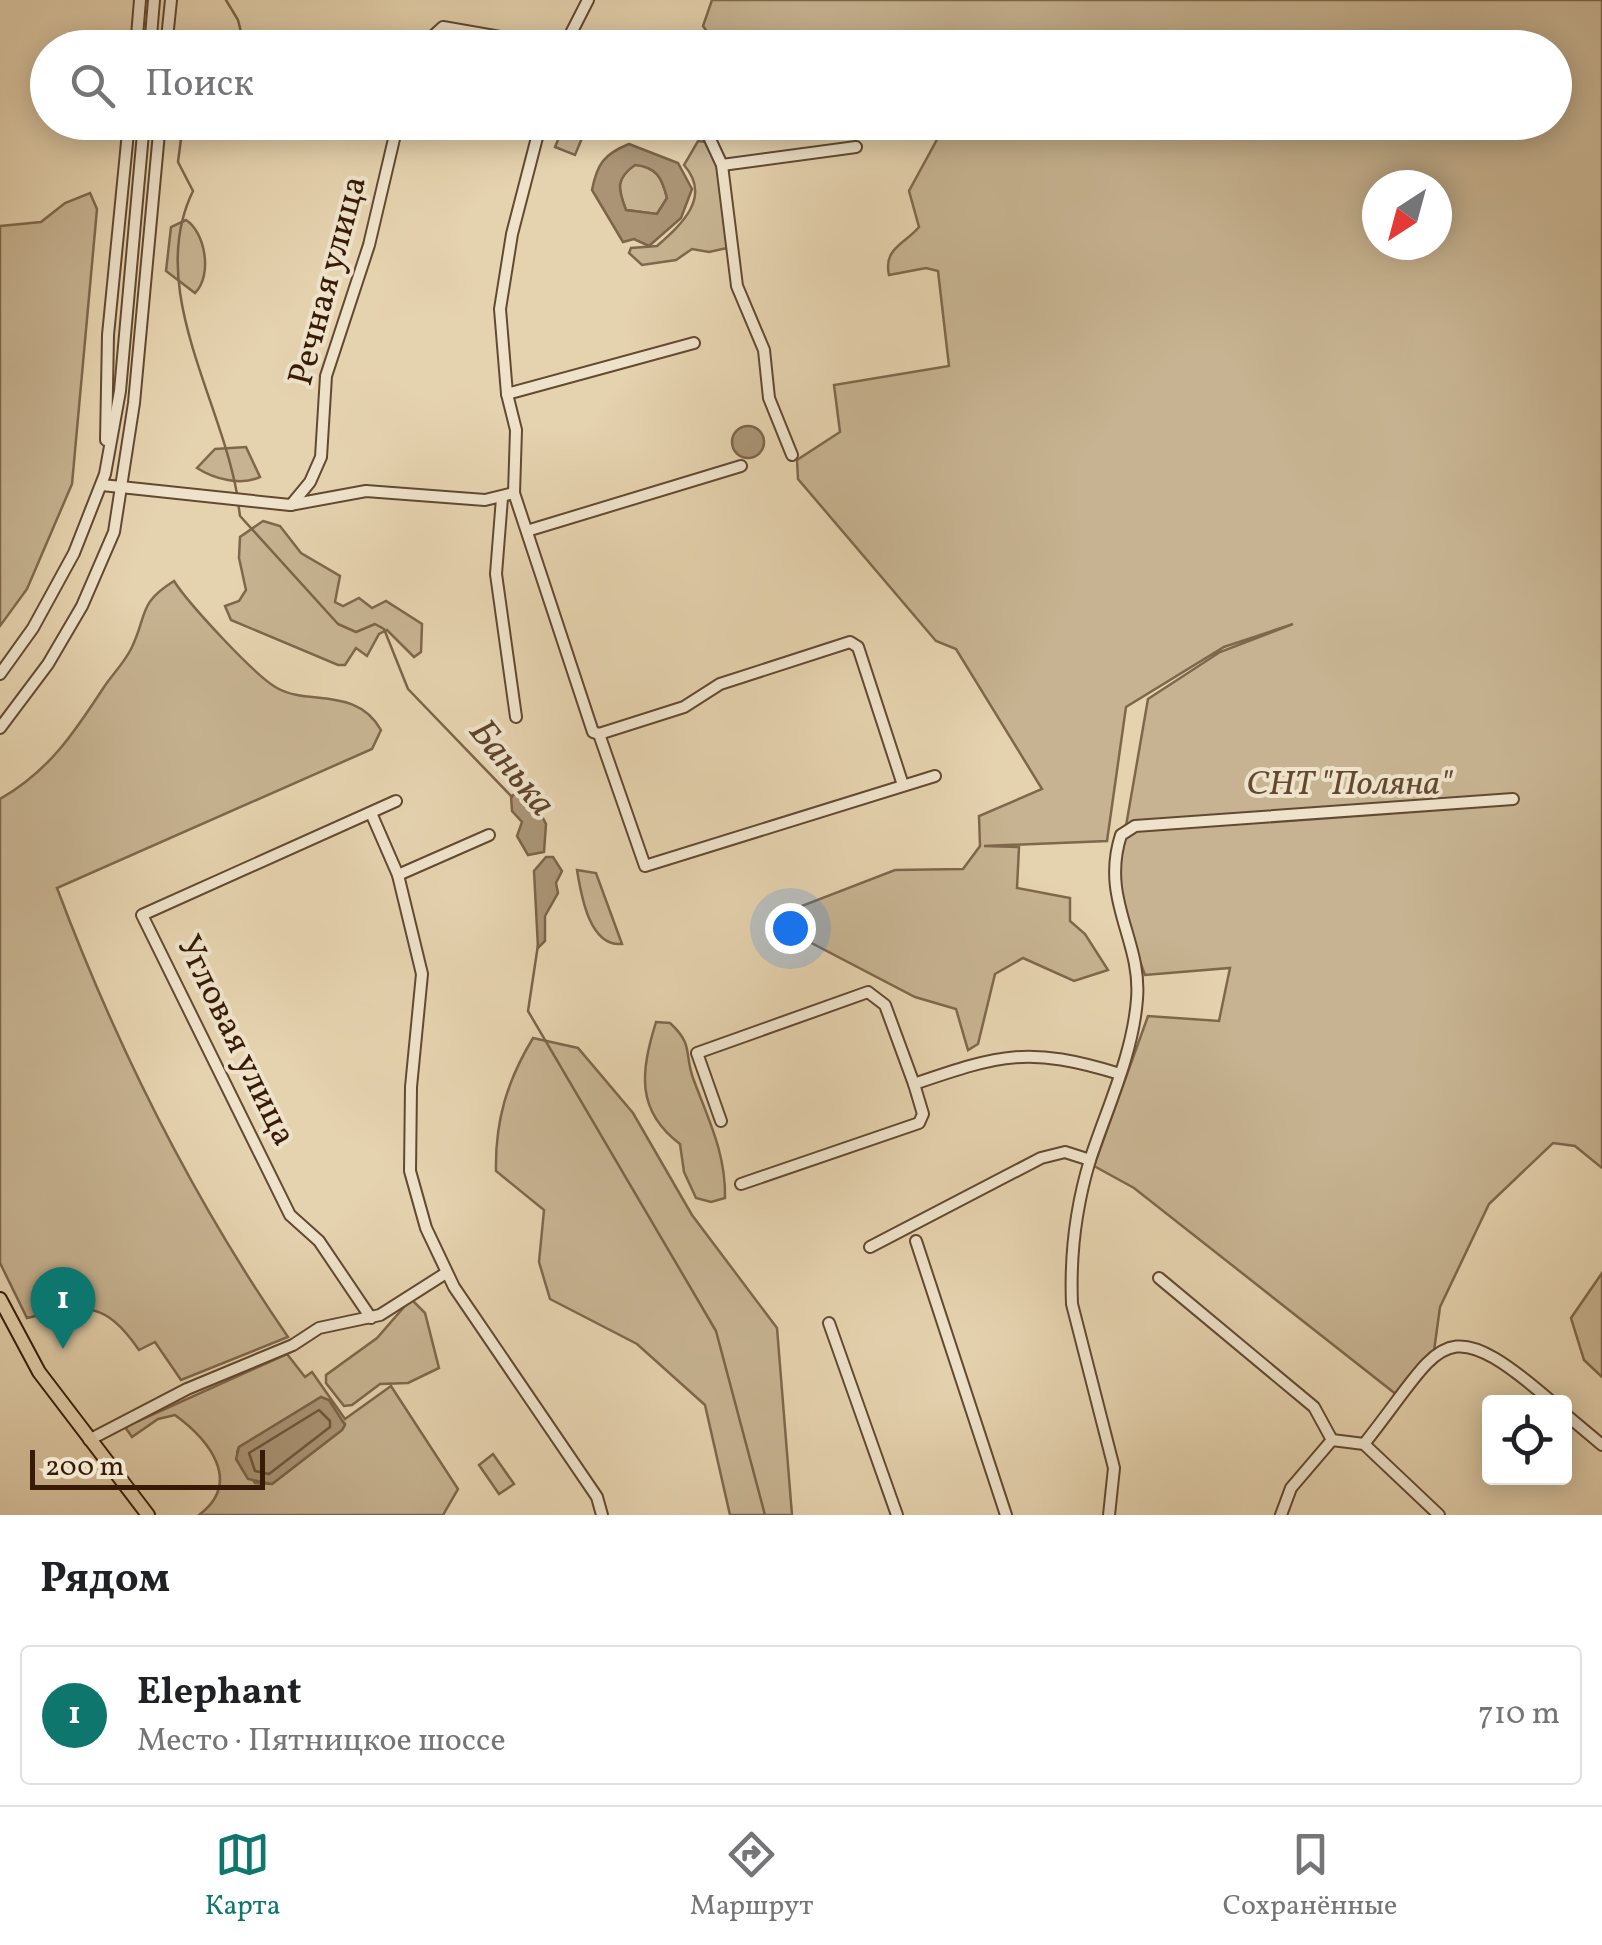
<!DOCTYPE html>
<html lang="ru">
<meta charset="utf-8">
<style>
:root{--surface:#fff;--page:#f2f2f2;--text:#202124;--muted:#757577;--line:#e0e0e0;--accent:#0f766e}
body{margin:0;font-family:Vollkorn,serif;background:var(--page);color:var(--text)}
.controls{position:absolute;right:30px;bottom:30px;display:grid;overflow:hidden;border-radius:10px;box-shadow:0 5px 25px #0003}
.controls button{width:90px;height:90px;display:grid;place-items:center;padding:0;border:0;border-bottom:2px solid var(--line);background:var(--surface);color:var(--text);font:50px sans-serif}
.compass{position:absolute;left:1362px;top:170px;width:90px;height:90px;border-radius:50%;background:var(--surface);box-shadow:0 5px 25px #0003;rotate:216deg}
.scale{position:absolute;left:30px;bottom:25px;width:235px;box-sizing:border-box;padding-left:10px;border:5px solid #371b06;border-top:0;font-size:28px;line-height:35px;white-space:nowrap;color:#371b06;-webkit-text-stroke:8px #eee2ca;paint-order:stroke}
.you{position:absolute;left:790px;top:928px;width:35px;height:35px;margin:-25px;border:8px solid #fff;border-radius:50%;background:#1a73e8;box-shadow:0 0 0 15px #1a73e833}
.badge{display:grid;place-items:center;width:65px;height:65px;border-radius:50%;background:var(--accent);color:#fff;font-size:32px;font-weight:700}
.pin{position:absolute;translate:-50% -82px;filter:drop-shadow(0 2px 5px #0008)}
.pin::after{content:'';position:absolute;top:52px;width:35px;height:30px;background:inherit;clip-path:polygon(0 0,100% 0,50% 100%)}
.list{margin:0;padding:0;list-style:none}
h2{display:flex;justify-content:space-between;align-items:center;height:130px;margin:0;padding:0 40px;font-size:42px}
h2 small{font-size:32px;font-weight:400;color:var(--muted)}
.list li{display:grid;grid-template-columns:65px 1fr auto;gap:30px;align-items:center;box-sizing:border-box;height:140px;margin:0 20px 20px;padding:0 20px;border:2px solid var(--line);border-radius:10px}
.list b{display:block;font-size:38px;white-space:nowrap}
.list p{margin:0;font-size:32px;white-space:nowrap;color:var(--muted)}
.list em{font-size:32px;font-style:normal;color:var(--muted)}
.icon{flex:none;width:55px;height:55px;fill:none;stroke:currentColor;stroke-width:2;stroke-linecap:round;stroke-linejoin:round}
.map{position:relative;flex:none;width:1602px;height:1515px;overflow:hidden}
.search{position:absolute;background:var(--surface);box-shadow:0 5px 25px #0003;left:30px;right:30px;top:30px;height:110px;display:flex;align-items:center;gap:25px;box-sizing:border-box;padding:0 35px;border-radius:55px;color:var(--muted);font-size:38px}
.sheet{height:290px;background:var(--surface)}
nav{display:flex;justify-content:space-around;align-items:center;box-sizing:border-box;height:140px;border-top:2px solid var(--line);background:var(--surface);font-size:28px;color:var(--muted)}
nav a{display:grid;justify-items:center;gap:5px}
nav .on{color:var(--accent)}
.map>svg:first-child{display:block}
.green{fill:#c7b391;stroke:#7f674c;stroke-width:2.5;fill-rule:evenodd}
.water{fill:#aa9475;stroke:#7c6449;stroke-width:2.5;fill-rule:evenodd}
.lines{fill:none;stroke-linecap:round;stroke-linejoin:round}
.shore{stroke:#70583e;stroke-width:2.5}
.stream{stroke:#7c6449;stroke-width:2.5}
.minor-casing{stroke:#624930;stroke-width:14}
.major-casing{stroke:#371b06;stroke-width:16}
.minor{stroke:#eee2ca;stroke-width:10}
.major{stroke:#e5d2ae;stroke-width:12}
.labels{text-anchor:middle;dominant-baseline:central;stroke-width:8;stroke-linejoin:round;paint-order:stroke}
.street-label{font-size:35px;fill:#371b06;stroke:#eee2ca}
.park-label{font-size:35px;font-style:italic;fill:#624930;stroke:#eee2ca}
.water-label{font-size:38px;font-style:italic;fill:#5f452d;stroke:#eee2ca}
</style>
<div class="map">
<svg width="1602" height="1515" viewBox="0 0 1602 1515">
<rect width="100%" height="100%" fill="#e5d2ae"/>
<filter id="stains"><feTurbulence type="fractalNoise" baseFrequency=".002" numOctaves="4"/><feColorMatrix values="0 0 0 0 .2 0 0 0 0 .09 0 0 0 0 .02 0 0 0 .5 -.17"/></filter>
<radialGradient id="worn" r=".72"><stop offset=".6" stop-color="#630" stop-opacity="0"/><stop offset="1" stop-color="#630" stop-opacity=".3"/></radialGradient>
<g class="green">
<path d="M712 0H1602V1168L1575 1146 1553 1143 1489 1204 1440 1307 1434 1351 1397 1395 1134 1188 1094 1166 1148 1016 1219 1021 1230 968 1145 975 1120 907 1118 872 1148 699 1220 652 1293 624 1224 647 1126 707 1107 841 984 846 1019 847 1017 888 1070 898V921L1085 934 1108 970 1074 981 1023 958 995 974 978 1044 968 1050 956 1009 915 997 800 937 799 907 895 870 963 869 980 846 979 816 1042 789 956 649 936 641 798 479 797 460 840 432 834 385 949 366 938 271 926 268 889 275C883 248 905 244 919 227L909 191 946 123 1554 122V48H954L945 38 782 32 745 47 719 48 703 26ZM1377 185H1437V245H1377Z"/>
<polygon points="565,123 585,131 575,155 555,147"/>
<path d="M698 141 705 142 719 168 727 248 709 252 692 249 676 260 642 265 629 253 631 248 657 246C682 224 712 197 684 165Z"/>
<path d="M635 164C657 168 662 178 667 198L657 214 626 210C618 189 615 179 635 164Z"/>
<polygon points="90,193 97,209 72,484 27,589 0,626 0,226 41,222 65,203"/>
<path d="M186 220C205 232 213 275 195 293L166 271 171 227Z"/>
<path d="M246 447 260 477C241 486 214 479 197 468L215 449Z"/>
<polygon points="263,521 280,526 301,553 340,576 335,602 343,606 359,598 372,608 386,601 422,624 421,652 414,657 387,630 379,634 367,656 356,648 345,665 338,665 231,620 225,606 239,601 246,590 239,558 240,537"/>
<path d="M174 581C188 603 255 676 277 688 308 706 356 686 381 730L372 749 57 888C116 1045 193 1199 288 1337L181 1380 155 1342 139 1350C103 1298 84 1306 27 1318L0 1263V799C49 771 74 733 104 687 112 675 124 663 131 649 148 615 137 604 174 581Z"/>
<path d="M577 870 596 873 622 944C589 947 581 894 577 870Z"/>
<path d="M656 1022 670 1023C694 1045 684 1053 693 1078 708 1119 726 1153 725 1198L711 1202 696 1198 684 1172 680 1144C635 1110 641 1071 656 1022Z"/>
<path d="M533 1038 578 1048 633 1113 692 1215 777 1328 792 1515H730L705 1405 637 1344 550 1299 539 1262 544 1210 496 1171C495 1121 507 1081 533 1038Z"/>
<polygon points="1602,1273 1602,1377 1584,1360 1571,1318"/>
<polygon points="411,1299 425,1313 439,1368 408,1383 380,1384 352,1405 344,1406 326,1383 326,1375 377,1338"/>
<path d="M287 1354 305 1377 312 1372 345 1419 391 1386 458 1489 443 1515H199C243 1482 209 1440 175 1415L158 1419 132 1437 125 1427ZM321 1397 345 1424 342 1430 272 1484 255 1483 237 1452 239 1447Z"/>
<polygon points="493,1454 514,1484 499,1494 479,1465"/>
</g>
<g class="water">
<path d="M629 144 678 163 692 189 681 218 649 246 634 239 623 242 592 190C597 164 604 154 629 144ZM635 165C657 167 662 178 667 198L657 214 626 210C618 189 615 179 635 165Z"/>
<circle cx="748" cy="442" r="16"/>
<polygon points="518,793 530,793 546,824 544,852 528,855 517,836 522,822 512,811 511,796"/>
<polygon points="546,857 553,857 562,871 556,883 558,893 545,916 545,941 538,948 534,871"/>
<polygon points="321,1397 329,1400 345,1425 342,1430 272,1484 248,1479 236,1459 239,1447"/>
</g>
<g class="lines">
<polygon class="shore" points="319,1410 330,1421 330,1427 269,1474 255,1471 249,1453"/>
<g class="stream">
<polyline points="226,0 238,20 245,48"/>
<path d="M204 122 181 139 178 162 193 191C146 287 220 397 237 494"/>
<polyline points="238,502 240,516 338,624 356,632 375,624 384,629 408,689 512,797"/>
<polyline points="538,945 528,1011 716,1331 765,1515"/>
</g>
<g class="minor-casing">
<g id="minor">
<polyline points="564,47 588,0"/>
<polyline points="136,48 140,0"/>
<polyline points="150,48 154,0"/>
<polyline points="166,48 171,0"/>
<polyline points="420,48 443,27 565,48"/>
<polyline points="541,122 512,234 500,309 507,394 516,430 514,493 593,732 599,734 645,866 935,776"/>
<polyline points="702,122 722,165 737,286 764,350 769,398 792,455"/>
<polyline points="722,165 856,147"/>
<polyline points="507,394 694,343"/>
<polyline points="106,440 108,335 129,122"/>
<polyline points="102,485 290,505 366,491 485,500 514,493"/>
<polyline points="502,498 496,574 516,717"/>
<polyline points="291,505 310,482 321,457 326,376 369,245 398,122"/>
<polyline points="530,530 741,466"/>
<polyline points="0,674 33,628 74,553 105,474 120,391 144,122"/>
<polyline points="0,728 48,664 82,606 114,532 134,403 160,122"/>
<polyline points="599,734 684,707 720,684 850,642 858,647 903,785"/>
<polyline points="371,813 398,875 422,974 411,1087 410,1171 426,1228 454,1287 597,1497 602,1515"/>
<polyline points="398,875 489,835"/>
<path d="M721 1121 697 1053 868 992 885 1005 914 1084C1002 1054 1028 1046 1120 1074"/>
<polyline points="741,1184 919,1123 923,1114 914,1084"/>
<polyline points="916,1241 1006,1515"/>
<polyline points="870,1247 1041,1158 1065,1152 1090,1160"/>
<polyline points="1159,1278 1314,1407 1332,1440"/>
<polyline points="371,1318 319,1241 290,1215 142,915 396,801"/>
<polyline points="829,1323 897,1515"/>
<polyline points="1564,1413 1602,1445"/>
<polyline points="89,1440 187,1389 293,1345 319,1328 380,1315 446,1273"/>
<path d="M1364 1444C1443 1345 1440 1305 1552 1402"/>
<path d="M1109 1515 1114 1468 1072 1304C1070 1256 1076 1206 1090 1160 1107 1108 1133 1054 1137 999 1142 940 1100 900 1121 835L1135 826 1513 799"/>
<polyline points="1281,1515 1291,1488 1332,1440 1364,1444 1439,1515"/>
</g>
</g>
<g class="major-casing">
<polyline id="major" points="0,1299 39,1372 148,1515"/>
</g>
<use href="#minor" class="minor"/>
<use href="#major" class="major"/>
</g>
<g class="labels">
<g class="street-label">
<text transform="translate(329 281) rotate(-75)">Речная улица</text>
<text transform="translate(235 1041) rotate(64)">Угловая улица</text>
</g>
<g class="park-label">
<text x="1349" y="785">СНТ "Поляна"</text>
</g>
<g class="water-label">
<text transform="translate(511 769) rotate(51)">Банька</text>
</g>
</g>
<rect width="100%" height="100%" filter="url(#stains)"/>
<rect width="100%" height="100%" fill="url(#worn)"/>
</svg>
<div class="controls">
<button><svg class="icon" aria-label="locate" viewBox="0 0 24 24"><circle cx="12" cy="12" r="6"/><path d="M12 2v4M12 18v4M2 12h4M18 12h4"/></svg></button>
</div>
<svg class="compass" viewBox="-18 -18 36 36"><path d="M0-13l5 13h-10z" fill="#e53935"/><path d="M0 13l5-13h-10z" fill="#757577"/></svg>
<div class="scale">200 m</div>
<div class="you"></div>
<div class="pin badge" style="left:63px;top:1349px">1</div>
<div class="search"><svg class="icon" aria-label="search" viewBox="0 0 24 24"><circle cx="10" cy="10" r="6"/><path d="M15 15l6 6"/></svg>Поиск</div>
</div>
<section class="sheet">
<h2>Рядом<small></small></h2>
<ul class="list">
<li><span class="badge">1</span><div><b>Elephant</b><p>Место · Пятницкое шоссе</p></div><em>710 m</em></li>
</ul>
</section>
<nav>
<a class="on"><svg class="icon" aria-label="map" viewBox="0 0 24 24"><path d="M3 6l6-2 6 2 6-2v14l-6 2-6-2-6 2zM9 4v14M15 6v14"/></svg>Карта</a>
<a><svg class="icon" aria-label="directions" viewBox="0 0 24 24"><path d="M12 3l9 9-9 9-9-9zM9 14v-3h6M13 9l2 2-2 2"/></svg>Маршрут</a>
<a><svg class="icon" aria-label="saved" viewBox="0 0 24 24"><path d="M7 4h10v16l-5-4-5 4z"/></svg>Сохранённые</a>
</nav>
